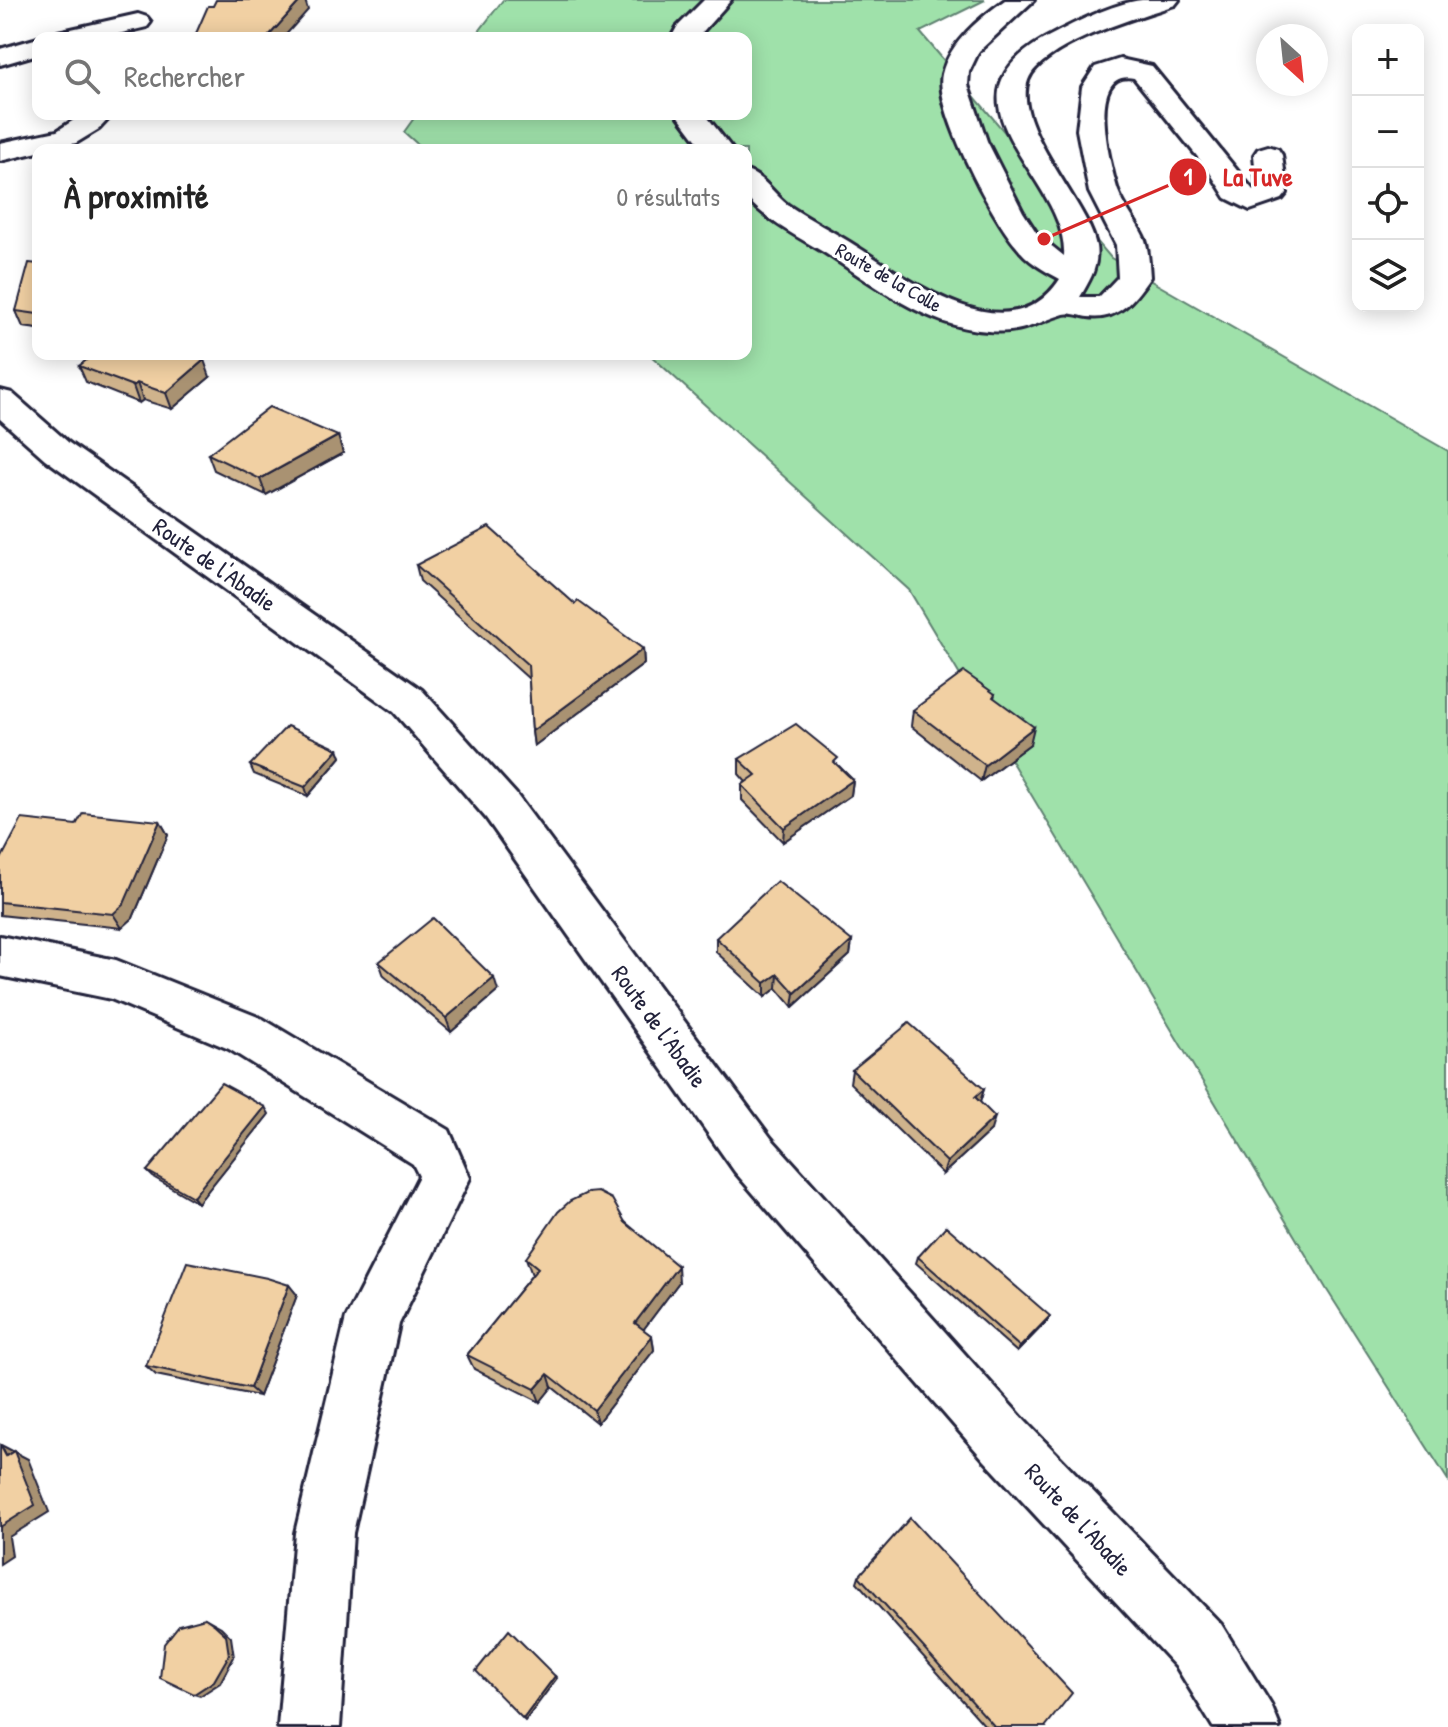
<!DOCTYPE html>
<html lang="fr">
<meta charset="utf-8">
<style>
:root{--surface:#fff;--page:#f6f6f6;--text:#222;--muted:#767676;--line:#e0e0e0}
body{margin:0;font-family:"Patrick Hand",sans-serif;background:var(--page);color:var(--text)}
.controls{position:absolute;right:24px;top:24px;display:grid;overflow:hidden;border-radius:16px;box-shadow:0 4px 20px #0003}
.controls button{width:72px;height:72px;display:grid;place-items:center;padding:0;border:0;border-bottom:2px solid var(--line);background:var(--surface);color:var(--text);font:40px sans-serif}
.compass{position:absolute;left:1256px;top:24px;width:72px;height:72px;border-radius:50%;background:var(--surface);box-shadow:0 4px 20px #0003;rotate:153deg}
.list{margin:0;padding:0;list-style:none}
h2{display:flex;justify-content:space-between;align-items:center;height:104px;margin:0;padding:0 32px;font-size:34px}
h2 small{font-size:26px;font-weight:400;color:var(--muted)}
.icon{flex:none;width:44px;height:44px;fill:none;stroke:currentColor;stroke-width:2;stroke-linecap:round;stroke-linejoin:round}
.map{position:relative;flex:none;width:1448px;height:1727px;overflow:hidden}
.search{position:absolute;background:var(--surface);box-shadow:0 4px 20px #0003;left:32px;top:32px;width:720px;height:88px;display:flex;align-items:center;gap:20px;box-sizing:border-box;padding:0 28px;border-radius:16px;color:var(--muted);font-size:30px}
.panel{position:absolute;background:var(--surface);box-shadow:0 4px 20px #0003;left:32px;top:144px;width:720px;height:216px;border-radius:16px}
.map>svg:first-child{display:block}
.green{fill:#9fe1aa;stroke:#608272;stroke-width:2}
.lines{fill:none;stroke-linecap:round;stroke-linejoin:round}
.minor-casing{stroke:#22223b;stroke-width:6}
.minor{fill:#fff;fill-rule:evenodd}
.wall{fill:#cfb38c;stroke:#22223b;stroke-width:2}
.shaded-wall{fill:#a99272;stroke:#22223b;stroke-width:2}
.building{fill:#f1d0a3;stroke:#22223b;stroke-width:2}
.labels{text-anchor:middle;dominant-baseline:central;stroke-width:6;stroke-linejoin:round;paint-order:stroke}
.far-street-label{font-size:20px;fill:#22223b;stroke:#fff}
.street-label{font-size:24px;fill:#22223b;stroke:#fff}
.leader{fill:none;stroke:#d62828;stroke-width:3}
.callout-dot{fill:#d62828;stroke:#fff;stroke-width:3}
.mark-label{font-size:24px;text-anchor:middle;font-weight:bold;fill:#fff}
.callout-label{font-size:26px;text-anchor:middle;font-weight:bold;fill:#d62828;stroke:#fff;stroke-width:6;stroke-linejoin:round;paint-order:stroke}
</style>
<div class="map">
<svg width="1448" height="1727" viewBox="0 0 1448 1727">
<rect width="100%" height="100%" fill="#fff"/>
<filter id="ink" filterUnits="userSpaceOnUse"><feTurbulence type="fractalNoise" baseFrequency=".0125" numOctaves="2"/><feDisplacementMap in="SourceGraphic" scale="16" xChannelSelector="R" yChannelSelector="G"/><feConvolveMatrix kernelMatrix="1 2 1 2 8 2 1 2 1" color-interpolation-filters="sRGB"/></filter>
<g filter="url(#ink)">
<polygon class="green" points="503,0 985,0 920,32 1111,258 1448,451 1448,1480 1327,1290 909,590 649,354 746,354 746,150 424,150 404,132 417,114 746,114 746,38 474,38"/>
<g class="lines">
<g class="minor-casing">
<g id="minor">
<polygon points="704,0 731,0 697,38 671,38 677,27"/>
<path d="M1005 0H1034L979 51 969 72 968 85 987 141 1023 212 1038 235 1064 256C1069 179 929 104 1044 39 1070 25 1113 3 1142 0 1154 0 1167 0 1179 0L1175 5C1132 19 1068 37 1036 68 995 109 1089 202 1096 246 1099 266 1090 280 1080 297H1099L1118 277 1116 245 1089 192 1077 130 1082 87 1095 67 1120 59 1152 66 1253 190 1257 188 1254 155 1258 149 1268 146 1278 149 1282 155 1287 193 1282 199 1250 210 1226 198 1209 171 1134 78C1085 68 1110 166 1118 191 1125 209 1138 223 1145 240 1149 252 1149 265 1150 277 1134 300 1119 321 1088 317 1081 316 1070 312 1064 314 1035 323 1023 334 988 331 926 327 875 285 825 253 797 236 768 222 746 197V171C764 176 773 194 788 205 810 220 834 232 856 246 910 280 1009 357 1060 279 1043 270 1027 261 1016 246 992 218 934 109 942 74 950 42 980 18 1005 0Z"/>
<polygon points="138,14 147,17 151,22 147,27 101,38 54,38 58,32"/>
<polygon points="38,38 38,54 0,65 0,49"/>
<polygon points="83,114 113,114 99,129 76,143 0,161 0,143 57,131"/>
<polygon points="677,114 705,114 733,150 704,150"/>
<polygon points="0,390 12,393 69,443 422,690 516,794 771,1138 1025,1421 1221,1624 1271,1705 1280,1727 1213,1727 1177,1668 985,1461 735,1172 486,818 394,712 45,459 0,419"/>
<polygon points="0,936 116,960 263,1019 449,1130 470,1178 399,1324 353,1533 340,1727 278,1727 295,1533 346,1318 419,1176 413,1164 229,1049 111,999 0,976"/>
</g>
</g>
<use href="#minor" class="minor"/>
</g>
<g class="wall">
<polygon points="38,264 38,329 23,327 16,311"/>
<polygon points="79,366 210,377 172,409 143,400 139,403 86,382"/>
<polygon points="338,436 343,453 266,495 214,470 208,454"/>
<polygon points="416,565 575,604 643,649 644,664 534,746 532,731 529,679 420,581"/>
<polygon points="995,694 994,698 1030,744 981,781 911,726 913,710"/>
<polygon points="338,749 341,757 308,796 254,774 250,765"/>
<polygon points="739,759 837,764 853,780 851,795 783,842 742,800 742,785 746,782 739,774"/>
<polygon points="160,821 168,835 133,918 122,928 0,915 0,861 76,825"/>
<polygon points="716,938 852,941 850,955 793,1007 777,988 765,997 716,952"/>
<polygon points="379,962 498,991 451,1032 384,976"/>
<polygon points="852,1070 984,1089 980,1102 991,1130 943,1174 850,1083"/>
<polygon points="269,1114 198,1203 153,1177 147,1171"/>
<polygon points="625,1222 679,1282 643,1330 652,1336 654,1350 597,1423 552,1387 540,1402 474,1369 467,1355 532,1275 526,1258"/>
<polygon points="918,1257 1047,1321 1017,1352 916,1263"/>
<polygon points="289,1285 297,1295 259,1396 156,1375 146,1366"/>
<polygon points="859,1576 1045,1727 986,1727 857,1582"/>
</g>
<g class="shaded-wall">
<polygon points="301,0 305,0 308,10 283,38 267,38"/>
<polygon points="204,360 210,377 172,409 166,393"/>
<polygon points="137,383 143,400 139,403 133,386"/>
<polygon points="338,436 343,453 266,495 260,479"/>
<polygon points="643,649 644,664 534,746 532,731"/>
<polygon points="1034,727 1030,744 981,781 985,765"/>
<polygon points="338,749 341,757 308,796 305,787"/>
<polygon points="853,780 851,795 783,842 784,828"/>
<polygon points="160,821 168,835 133,918 122,928 113,914"/>
<polygon points="852,941 850,955 793,1007 795,993"/>
<polygon points="778,974 777,988 765,997 765,983"/>
<polygon points="494,978 498,991 451,1032 446,1018"/>
<polygon points="984,1089 980,1102 975,1097"/>
<polygon points="265,1107 269,1114 198,1203 193,1197"/>
<polygon points="995,1117 991,1130 943,1174 947,1162"/>
<polygon points="678,1266 679,1282 637,1338 635,1323"/>
<polygon points="289,1285 297,1295 259,1396 250,1388"/>
<polygon points="1050,1316 1047,1321 1017,1352 1020,1347"/>
<polygon points="652,1336 654,1350 597,1423 594,1410"/>
<polygon points="548,1374 552,1387 540,1402 535,1389"/>
<polygon points="1,1445 28,1459 49,1512 9,1537 12,1556 0,1564 0,1527 6,1456"/>
<polygon points="205,1618 221,1627 231,1637 234,1657 220,1683 200,1696 194,1694"/>
<polygon points="555,1676 557,1678 525,1721 523,1719"/>
</g>
<g class="building">
<polygon points="216,0 301,0 267,38 194,38 208,6 213,6"/>
<polygon points="29,263 38,264 38,314 16,311"/>
<polygon points="94,354 187,354 204,360 166,393 137,383 133,386 79,366"/>
<polygon points="269,407 338,436 260,479 208,454"/>
<polygon points="489,527 575,604 578,601 643,649 532,731 528,665 416,565"/>
<polygon points="964,672 995,694 993,697 1034,727 985,765 913,710"/>
<polygon points="796,724 838,758 834,762 853,780 784,828 742,785 756,775 739,759"/>
<polygon points="287,726 338,749 305,787 250,765"/>
<polygon points="83,813 160,821 124,904 113,914 0,902 0,861 22,819 76,825"/>
<polygon points="777,881 852,941 795,993 778,974 765,983 716,938"/>
<polygon points="433,918 494,978 446,1018 379,962"/>
<polygon points="909,1023 984,1089 975,1097 995,1117 947,1162 852,1070"/>
<polygon points="221,1083 265,1107 193,1197 147,1171"/>
<polygon points="598,1192 612,1199 625,1222 678,1266 635,1323 652,1336 594,1410 548,1374 535,1389 467,1355 538,1268 526,1258 558,1212 570,1201 587,1193"/>
<polygon points="946,1226 1050,1316 1020,1347 918,1257"/>
<polygon points="187,1262 267,1278 289,1285 250,1388 146,1366"/>
<polygon points="0,1445 6,1456 14,1451 35,1505 0,1527"/>
<polygon points="910,1518 1072,1693 1045,1727 995,1727 859,1576"/>
<polygon points="205,1618 215,1625 226,1635 229,1655 214,1681 194,1694 160,1678 164,1644 179,1625"/>
<polygon points="509,1630 555,1676 523,1719 476,1671"/>
</g>
</g>
<g class="labels">
<g class="far-street-label">
<text transform="translate(889 277) rotate(30)">Route de la Colle</text>
</g>
<g class="street-label">
<text transform="translate(215 564) rotate(35)">Route de l'Abadie</text>
<text transform="translate(660 1026) rotate(54)">Route de l'Abadie</text>
<text transform="translate(1079 1519) rotate(47)">Route de l'Abadie</text>
</g>
</g>
<path class="leader" d="M1044 239L1188 177"/>
<g class="callout-dot">
<circle cx="1044" cy="239" r="8"/>
<circle cx="1188" cy="177" r="20"/>
</g>
<g class="mark-label">
<text x="1188" y="185">1</text>
</g>
<g class="callout-label">
<text x="1258" y="186">La Tuve</text>
</g>
</svg>
<div class="controls">
<button>+</button>
<button>−</button>
<button><svg class="icon" aria-label="locate" viewBox="0 0 24 24"><circle cx="12" cy="12" r="6"/><path d="M12 2v4M12 18v4M2 12h4M18 12h4"/></svg></button>
<button><svg class="icon" aria-label="layers" viewBox="0 0 24 24"><path d="M12 4l9 5-9 5-9-5zM3 14l9 5 9-5"/></svg></button>
</div>
<svg class="compass" viewBox="-18 -18 36 36"><path d="M0-13l5 13h-10z" fill="#e53935"/><path d="M0 13l5-13h-10z" fill="#767676"/></svg>
<div class="search"><svg class="icon" aria-label="search" viewBox="0 0 24 24"><circle cx="10" cy="10" r="6"/><path d="M15 15l6 6"/></svg>Rechercher</div>
<section class="panel">
<h2>À proximité<small>0 résultats</small></h2>
<ul class="list">
</ul>
</section>
</div>
